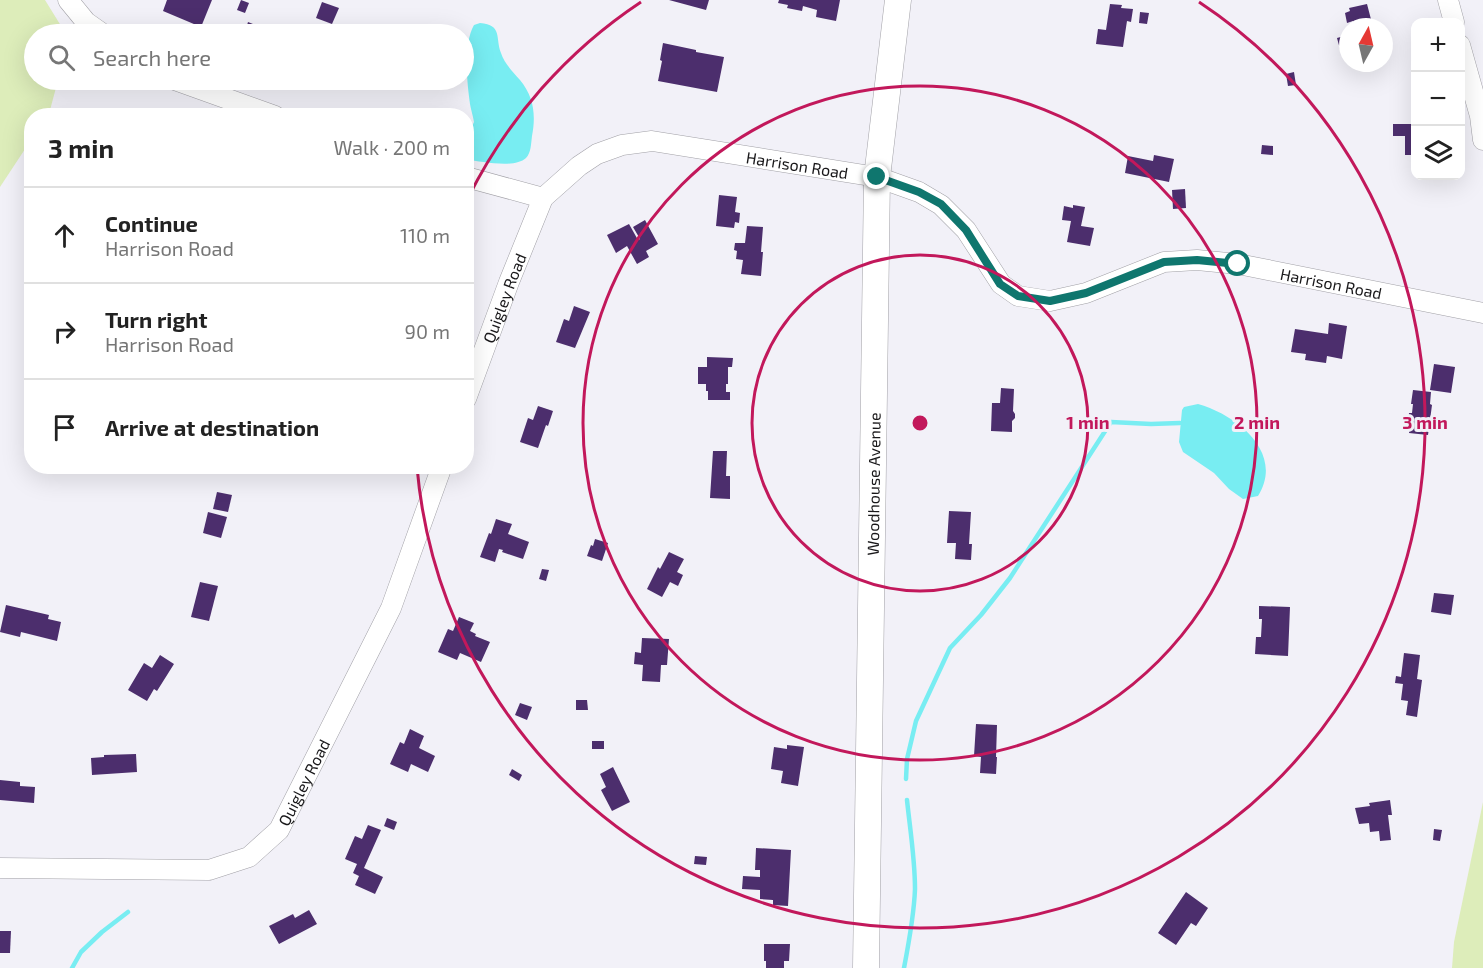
<!DOCTYPE html>
<meta charset="utf-8">
<style>
:root{--surface:#fff;--page:#f2f2f2;--text:#222;--muted:#767676;--line:#e0e0e0}
body{margin:0;font-family:"Exo 2",sans-serif;background:var(--page);color:var(--text)}
.controls{position:absolute;right:18px;top:18px;display:grid;overflow:hidden;border-radius:12px;box-shadow:0 6px 24px #0002}
.controls button{width:54px;height:54px;display:grid;place-items:center;padding:0;border:0;border-bottom:2px solid var(--line);background:var(--surface);color:var(--text);font:30px sans-serif}
.compass{position:absolute;left:1339px;top:18px;width:54px;height:54px;border-radius:50%;background:var(--surface);box-shadow:0 6px 24px #0002;rotate:8deg}
.stop{position:absolute;width:18px;height:18px;margin:-14px;border:4px solid #0f766e;border-radius:50%;background:#fff}
.stop.end{background:#0f766e;border-color:#fff;box-shadow:0 2px 6px #0008}
.list{margin:0;padding:0;list-style:none}
h2{display:flex;justify-content:space-between;align-items:center;height:78px;margin:0;padding:0 24px;font-size:26px}
h2 small{font-size:20px;font-weight:400;color:var(--muted)}
.list li{display:grid;grid-template-columns:39px 1fr auto;gap:18px;align-items:center;box-sizing:border-box;height:96px;padding:0 24px;border-top:2px solid var(--line)}
.list b{display:block;font-size:22px;white-space:nowrap}
.list p{margin:0;font-size:20px;white-space:nowrap;color:var(--muted)}
.list em{font-size:20px;font-style:normal;color:var(--muted)}
.icon{flex:none;width:33px;height:33px;fill:none;stroke:currentColor;stroke-width:2;stroke-linecap:round;stroke-linejoin:round}
.map{position:relative;flex:none;width:1483px;height:968px;overflow:hidden}
.search{position:absolute;background:var(--surface);box-shadow:0 6px 24px #0002;left:24px;top:24px;width:450px;height:66px;display:flex;align-items:center;gap:15px;box-sizing:border-box;padding:0 21px;border-radius:33px;color:var(--muted);font-size:22px}
.panel{position:absolute;background:var(--surface);box-shadow:0 6px 24px #0002;left:24px;top:108px;width:450px;height:366px;border-radius:24px}
.map>svg:first-child{display:block}
.green{fill:#ddedba}
.water{fill:#78edf2}
.lines{fill:none;stroke-linecap:round;stroke-linejoin:round}
.stream{stroke:#78edf2;stroke-width:4.5}
.building{fill:#4c2e6d}
.minor-casing{stroke:#a1a0a6;stroke-width:21}
.major-casing{stroke:#a1a0a6;stroke-width:27}
.minor{stroke:#fff;stroke-width:20}
.major{stroke:#fff;stroke-width:26}
.route{stroke:#0f766e;stroke-width:8}
.ring{fill:none;stroke:#c2185b;stroke-width:3}
.labels{text-anchor:middle;dominant-baseline:central;stroke-width:6;stroke-linejoin:round;paint-order:stroke}
.street-label{font-size:16px;fill:#19181a;stroke:#f2f1f8}
.centre{fill:#c2185b;stroke:#f2f1f8;stroke-width:3}
.ring-label{font-size:18px;text-anchor:middle;font-weight:bold;fill:#c2185b;stroke:#f2f1f8;stroke-width:6;stroke-linejoin:round;paint-order:stroke}
</style>
<div class="map">
<svg width="1483" height="968" viewBox="0 0 1483 968">
<rect width="100%" height="100%" fill="#f2f1f8"/>
<g class="green">
<polygon points="0,0 45,0 66,34 34,34 34,80 58,80 49,114 48,115 32,116 31,140 0,187"/>
<polygon points="1483,802 1483,968 1452,968 1454,942"/>
</g>
<g class="water">
<path d="M480 23C503 25 495 38 501 53 504 63 513 72 520 80 534 97 536 115 532 136 531 144 531 153 526 158 514 169 481 161 467 160V138L474 122C473 116 471 110 470 104 467 83 463 44 474 25Z"/>
<path d="M1198 404C1237 415 1285 453 1258 496L1243 499 1229 489 1214 473 1183 452 1179 442 1182 410 1184 407Z"/>
</g>
<g class="lines">
<g class="stream">
<polyline points="906,779 907,759 916,721 950,648 981,615 1010,578 1111,422 1151,424 1180,423"/>
<polyline points="72,968 81,952 102,932 128,912"/>
<path d="M904 968C909 942 914 916 915 889 915 859 910 829 907 800"/>
</g>
</g>
<g class="building">
<polygon points="167,0 212,0 201,27 163,11"/>
<polygon points="241,0 249,3 245,13 237,10"/>
<polygon points="669,0 709,0 706,10"/>
<polygon points="779,0 840,0 836,21 816,17 817,10 803,6 802,11 787,8 788,5 778,3"/>
<polygon points="322,2 339,8 332,24 316,18"/>
<polygon points="1110,4 1122,5 1121,8 1133,9 1131,22 1127,21 1123,47 1096,44 1098,29 1106,30"/>
<polygon points="1367,4 1373,27 1354,27 1353,21 1347,23 1345,13 1350,11 1349,8"/>
<polygon points="1140,12 1149,13 1147,24 1139,23"/>
<polygon points="248,22 263,28 260,34 241,34 243,31 245,32"/>
<polygon points="1348,35 1348,48 1341,50 1340,49 1337,38"/>
<polygon points="663,43 696,50 696,52 724,57 717,92 658,81 662,61 660,60"/>
<polygon points="1294,72 1296,85 1288,86 1286,74"/>
<polygon points="1393,124 1416,124 1416,155 1405,155 1405,136 1393,136"/>
<polygon points="1262,145 1273,146 1273,155 1261,154"/>
<polygon points="1154,155 1174,159 1169,182 1125,173 1128,156 1153,161"/>
<polygon points="1185,189 1186,208 1173,209 1172,190"/>
<polygon points="719,195 737,197 735,212 740,213 739,223 735,222 734,228 716,226"/>
<polygon points="1073,205 1085,207 1081,226 1094,228 1090,246 1067,242 1071,221 1062,220 1064,206 1073,208"/>
<polygon points="645,220 658,244 646,251 649,257 637,264 627,246 616,253 607,235 629,224 638,240 640,239 633,227"/>
<polygon points="747,226 763,227 761,252 763,252 761,276 741,274 743,260 736,259 737,251 734,250 735,243 745,243"/>
<polygon points="574,306 590,312 575,348 556,342 564,319 569,321"/>
<polygon points="1329,323 1347,326 1342,359 1327,356 1326,363 1305,360 1306,354 1291,352 1295,329 1328,334"/>
<polygon points="707,357 733,358 732,367 728,367 728,384 726,384 726,392 730,392 730,400 708,400 708,391 706,391 706,384 698,384 698,367 707,367"/>
<polygon points="1434,364 1455,367 1451,393 1430,390"/>
<polygon points="1001,388 1014,389 1013,411 1015,414 1015,418 1012,421 1012,432 991,431 992,403 1000,403"/>
<polygon points="1413,390 1431,392 1430,404 1432,405 1428,435 1409,433 1410,424 1408,423 1409,413 1412,413 1413,404 1411,404"/>
<polygon points="538,406 553,411 548,426 546,425 538,448 520,442 528,418 533,420"/>
<polygon points="713,451 727,451 726,476 730,476 730,499 710,498"/>
<polygon points="217,492 232,495 228,512 213,509"/>
<polygon points="949,511 971,512 969,544 972,544 971,560 955,559 956,543 947,543"/>
<polygon points="208,512 227,517 221,538 203,533"/>
<polygon points="496,519 512,524 508,534 529,542 523,559 502,552 503,550 499,549 495,562 480,557 489,533 491,534"/>
<polygon points="595,539 608,543 602,561 587,556 591,545 593,546"/>
<polygon points="669,552 684,559 677,572 683,575 678,586 670,582 662,597 647,589 658,567 660,569"/>
<polygon points="542,569 549,570 546,581 539,579"/>
<polygon points="200,582 218,586 209,621 191,617"/>
<polygon points="1434,593 1454,595 1451,615 1431,612"/>
<polygon points="6,605 49,615 48,619 61,622 57,641 21,632 20,637 0,632"/>
<polygon points="1259,606 1290,607 1288,656 1255,654 1256,637 1261,637 1262,619 1259,619"/>
<polygon points="459,617 474,623 470,631 476,634 475,636 490,642 481,662 460,653 457,660 438,652 448,629 453,631"/>
<polygon points="642,638 669,639 667,665 661,665 660,682 642,681 643,665 634,664 635,652 641,653"/>
<polygon points="1404,653 1420,655 1417,679 1422,680 1417,717 1406,715 1408,701 1401,700 1403,684 1395,683 1396,676 1401,677"/>
<polygon points="160,655 174,664 157,691 154,689 147,701 128,690 144,663 152,668"/>
<polygon points="576,700 587,700 588,710 576,710"/>
<polygon points="520,703 532,707 527,720 515,715"/>
<polygon points="976,724 997,725 996,757 997,757 996,774 980,773 981,757 974,756"/>
<polygon points="410,729 424,736 419,748 435,756 428,772 411,764 408,772 390,764 400,742 404,744"/>
<rect x="592" y="741" width="12" height="8"/>
<polygon points="787,745 804,747 798,786 781,783 783,771 771,769 774,747 787,749"/>
<polygon points="136,754 137,772 92,775 91,758 104,757 104,755"/>
<polygon points="613,767 630,802 612,811 601,790 606,787 600,774"/>
<polygon points="512,769 522,775 519,781 509,775"/>
<polygon points="0,780 20,782 20,786 35,787 34,803 0,800"/>
<polygon points="1390,800 1392,815 1388,815 1391,840 1380,841 1379,831 1370,832 1369,823 1359,824 1355,808 1370,806 1369,803"/>
<polygon points="387,818 397,822 394,830 384,826"/>
<polygon points="368,825 381,830 364,868 383,877 375,894 355,885 359,876 353,873 357,864 345,859 355,836 362,839"/>
<polygon points="1434,829 1442,830 1440,841 1433,840"/>
<polygon points="756,848 791,850 788,906 773,905 773,900 760,899 760,890 742,889 743,876 760,877 760,870 755,870"/>
<polygon points="695,856 707,857 706,865 694,864"/>
<polygon points="1186,892 1208,908 1196,926 1191,923 1176,945 1158,933"/>
<polygon points="309,910 317,924 279,944 269,926 293,914 295,918"/>
<polygon points="0,931 11,931 10,953 0,953"/>
<polygon points="764,944 790,944 789,961 784,961 784,968 766,968 766,961 764,961"/>
</g>
<g class="lines">
<g class="minor-casing">
<g id="minor">
<polyline points="68,0 86,22 103,34"/>
<polyline points="1448,0 1454,22"/>
<polyline points="1460,45 1480,116 1483,140"/>
<polyline points="175,80 275,116"/>
<polyline points="466,177 543,198"/>
<path id="s1" d="M466 399 509 282 543 198 579 166 597 154 622 145 652 141 877 177 919 192 941 205 966 230 1001 284 1018 296 1050 301 1086 293 1164 262 1197 260 1238 264 1483 313"/>
<path id="s2" d="M0 868 209 870 249 857 279 830 391 608 442 466"/>
</g>
</g>
<g class="major-casing">
<g id="major">
<path id="s3" d="M866 968 877 177 898 0"/>
</g>
</g>
<use href="#minor" class="minor"/>
<use href="#major" class="major"/>
</g>
<g class="lines">
<polyline class="route" points="877,177 919,192 941,204 966,230 1000,284 1018,296 1050,301 1086,293 1164,262 1197,260 1238,264"/>
</g>
<g class="ring">
<circle cx="920" cy="423" r="168"/>
<circle cx="920" cy="423" r="337"/>
<path d="M468 198A505 505 0 0 1 641 2M1199 2A505 505 0 1 1 417 467"/>
</g>
<g class="labels">
<g class="street-label">
<text stroke="none"><textPath href="#s1" startOffset="489">Harrison Road</textPath></text>
<text stroke="none"><textPath href="#s1" startOffset="1083">Harrison Road</textPath></text>
<text stroke="none"><textPath href="#s1" startOffset="108">Quigley Road</textPath></text>
<text stroke="none"><textPath href="#s3" startOffset="484">Woodhouse Avenue</textPath></text>
<text stroke="none"><textPath href="#s2" startOffset="345">Quigley Road</textPath></text>
</g>
</g>
<circle cx="920" cy="423" r="9" class="centre"/>
<g class="ring-label">
<text x="1088" y="429">1 min</text>
<text x="1257" y="429">2 min</text>
<text x="1425" y="429">3 min</text>
</g>
</svg>
<div class="controls">
<button>+</button>
<button>−</button>
<button><svg class="icon" aria-label="layers" viewBox="0 0 24 24"><path d="M12 4l9 5-9 5-9-5zM3 14l9 5 9-5"/></svg></button>
</div>
<svg class="compass" viewBox="-18 -18 36 36"><path d="M0-13l5 13h-10z" fill="#e53935"/><path d="M0 13l5-13h-10z" fill="#767676"/></svg>
<div class="stop" style="left:1238px;top:264px"></div>
<div class="stop end" style="left:877px;top:177px"></div>
<div class="search"><svg class="icon" aria-label="search" viewBox="0 0 24 24"><circle cx="10" cy="10" r="6"/><path d="M15 15l6 6"/></svg>Search here</div>
<section class="panel">
<h2>3 min<small>Walk · 200 m</small></h2>
<ul class="list">
<li><svg class="icon" aria-label="ahead" viewBox="0 0 24 24"><path d="M12 20V5M6 11l6-6 6 6"/></svg><div><b>Continue</b><p>Harrison Road</p></div><em>110 m</em></li>
<li><svg class="icon" aria-label="right" viewBox="0 0 24 24"><path d="M7 20v-9h11M14 6l5 5-5 5"/></svg><div><b>Turn right</b><p>Harrison Road</p></div><em>90 m</em></li>
<li><svg class="icon" aria-label="arrive" viewBox="0 0 24 24"><path d="M6 21V4h12l-3 4 3 4H6"/></svg><div><b>Arrive at destination</b></div></li>
</ul>
</section>
</div>
